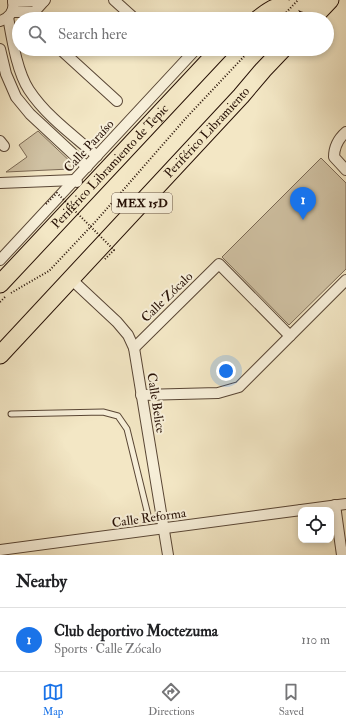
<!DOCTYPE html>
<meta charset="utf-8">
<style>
:root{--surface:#fff;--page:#f6f6f6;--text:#202124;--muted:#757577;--line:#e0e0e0;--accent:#1a73e8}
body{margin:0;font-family:"IM FELL Double Pica",serif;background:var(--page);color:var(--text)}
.controls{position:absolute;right:12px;bottom:12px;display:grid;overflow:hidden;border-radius:8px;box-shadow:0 2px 6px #0003}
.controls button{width:36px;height:36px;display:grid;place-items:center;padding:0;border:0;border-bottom:1px solid var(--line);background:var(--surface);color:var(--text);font:20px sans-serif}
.you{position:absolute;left:226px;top:371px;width:14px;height:14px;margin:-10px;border:3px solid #fff;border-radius:50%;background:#1a73e8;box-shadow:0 0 0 6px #1a73e833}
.badge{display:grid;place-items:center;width:26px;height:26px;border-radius:50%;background:var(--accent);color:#fff;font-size:13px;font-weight:700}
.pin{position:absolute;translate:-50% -33px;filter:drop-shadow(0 1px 2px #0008)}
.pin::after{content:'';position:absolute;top:21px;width:14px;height:12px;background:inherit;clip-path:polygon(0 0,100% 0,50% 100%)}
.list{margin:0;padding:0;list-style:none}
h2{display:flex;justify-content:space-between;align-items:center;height:52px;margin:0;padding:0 16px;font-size:17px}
h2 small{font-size:13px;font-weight:400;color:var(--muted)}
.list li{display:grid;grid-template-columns:26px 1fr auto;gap:12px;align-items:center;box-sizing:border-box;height:64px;padding:0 16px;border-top:1px solid var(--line)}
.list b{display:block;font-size:15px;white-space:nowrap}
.list p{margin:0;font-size:13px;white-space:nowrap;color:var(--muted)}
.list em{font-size:13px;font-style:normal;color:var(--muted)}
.icon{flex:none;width:22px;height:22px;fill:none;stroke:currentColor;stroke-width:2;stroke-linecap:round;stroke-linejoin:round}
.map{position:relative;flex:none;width:346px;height:555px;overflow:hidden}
.search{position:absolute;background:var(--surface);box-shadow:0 2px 6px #0003;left:12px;right:12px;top:12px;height:44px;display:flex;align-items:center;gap:10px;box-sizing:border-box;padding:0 14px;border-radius:22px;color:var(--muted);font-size:15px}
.sheet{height:116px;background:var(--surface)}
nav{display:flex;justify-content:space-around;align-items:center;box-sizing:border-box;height:56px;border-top:1px solid var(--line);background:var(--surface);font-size:11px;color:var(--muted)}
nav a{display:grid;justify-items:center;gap:2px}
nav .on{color:var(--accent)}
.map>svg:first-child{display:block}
.green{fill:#d0c2a4;stroke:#7b6954}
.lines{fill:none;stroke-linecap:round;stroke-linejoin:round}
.service-casing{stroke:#594635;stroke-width:7}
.minor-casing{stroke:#594635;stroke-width:12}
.trunk-casing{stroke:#261005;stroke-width:19}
.path{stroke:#261005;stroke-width:2;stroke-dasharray:1 2;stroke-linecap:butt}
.service{stroke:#f7efd9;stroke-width:5}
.minor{stroke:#f7efd9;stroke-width:10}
.trunk{stroke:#f3e7c5;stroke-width:17}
.path-bridge{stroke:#261005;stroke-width:2;stroke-dasharray:1 2;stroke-linecap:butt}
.labels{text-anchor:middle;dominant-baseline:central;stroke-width:4;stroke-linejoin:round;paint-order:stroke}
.shield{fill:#f7efd9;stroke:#655345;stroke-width:1}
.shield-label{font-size:12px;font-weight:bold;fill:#261005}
.street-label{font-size:13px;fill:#261005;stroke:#f7efd9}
</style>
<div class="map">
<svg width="346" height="555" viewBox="0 0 346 555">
<rect width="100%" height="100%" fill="#f3e7c5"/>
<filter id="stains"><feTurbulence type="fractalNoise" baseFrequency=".005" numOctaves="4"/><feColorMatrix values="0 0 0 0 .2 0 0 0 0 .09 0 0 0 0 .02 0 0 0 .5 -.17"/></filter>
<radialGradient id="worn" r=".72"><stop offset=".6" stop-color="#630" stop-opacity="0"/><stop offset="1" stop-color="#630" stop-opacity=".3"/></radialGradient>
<g class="green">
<polygon points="38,131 74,165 70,169 6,172 27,157 19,145"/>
<polygon points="321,158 346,183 346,269 289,325 222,257"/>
</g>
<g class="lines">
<g class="service-casing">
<polyline id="service" points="11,414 103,412 118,416 127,429 149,519 163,521"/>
</g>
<g class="minor-casing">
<g id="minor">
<polyline points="114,0 135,19"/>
<polyline points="13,2 44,1"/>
<polyline points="12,12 34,12"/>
<path d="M8 17C12 39 17 72 29 90 46 116 74 136 97 156"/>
<polyline points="28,19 45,0"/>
<path d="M0 21C10 18 15 10 13 0"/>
<polyline points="0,49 6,74 16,97 30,114 87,167"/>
<polyline points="60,49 117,101"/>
<path d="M346 132C338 139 334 147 334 157L346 170"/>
<polyline points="0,141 4,146"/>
<polyline points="0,183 75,180 77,182"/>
<polyline points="0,260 196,49"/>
<polyline points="71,279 117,322 128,335 134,348 168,555"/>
<polyline points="134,348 219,264 290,336"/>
<polyline points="141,395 218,393 239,387 346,280"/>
<polyline points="335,505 342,555"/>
<polyline points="301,510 346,504"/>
<polyline points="0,550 301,510"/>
</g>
</g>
<g class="trunk-casing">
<g id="trunk">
<path d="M298 0C306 6 312 6 320 0"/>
<path d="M258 19C268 12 277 2 289 10L293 19"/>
<polyline points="312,19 330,0"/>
<path id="s1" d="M0 284 220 49"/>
<path id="s2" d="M0 355 241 96 263 70 283 49"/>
</g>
</g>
<g class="path">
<polyline points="11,293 49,271 97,220 186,118 251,49"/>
<polyline points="0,302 5,297"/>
</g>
<use href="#service" class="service"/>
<use href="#minor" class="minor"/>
<use href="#trunk" class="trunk"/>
<g class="path-bridge">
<polyline points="280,19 298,0"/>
<polyline points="46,204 57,193 114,250 104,260"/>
</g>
</g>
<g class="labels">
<rect class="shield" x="112" y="193" width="60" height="20" rx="3"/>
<g class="shield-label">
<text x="142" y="203">MEX 15D</text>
</g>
<g class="street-label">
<text stroke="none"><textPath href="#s2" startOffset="304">Periférico Libramiento</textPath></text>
<text transform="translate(89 146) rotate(-47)">Calle Paraíso</text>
<text stroke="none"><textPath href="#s1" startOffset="161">Periférico Libramiento de Tepic</textPath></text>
<text transform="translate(167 297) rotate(-44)">Calle Zócalo</text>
<text transform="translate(156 403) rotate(81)">Calle Belice</text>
<text transform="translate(149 518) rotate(-8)">Calle Reforma</text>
</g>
</g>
<rect width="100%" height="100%" filter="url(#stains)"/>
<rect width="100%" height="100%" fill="url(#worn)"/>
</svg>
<div class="controls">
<button><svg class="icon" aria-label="locate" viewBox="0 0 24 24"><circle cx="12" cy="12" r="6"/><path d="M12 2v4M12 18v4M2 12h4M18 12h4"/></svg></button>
</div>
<div class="you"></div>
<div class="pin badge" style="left:303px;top:220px">1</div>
<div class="search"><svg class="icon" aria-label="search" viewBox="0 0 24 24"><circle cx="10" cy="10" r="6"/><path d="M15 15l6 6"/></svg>Search here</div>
</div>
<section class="sheet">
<h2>Nearby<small></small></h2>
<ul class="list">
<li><span class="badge">1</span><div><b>Club deportivo Moctezuma</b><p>Sports · Calle Zócalo</p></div><em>110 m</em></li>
</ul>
</section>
<nav>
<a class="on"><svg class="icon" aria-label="map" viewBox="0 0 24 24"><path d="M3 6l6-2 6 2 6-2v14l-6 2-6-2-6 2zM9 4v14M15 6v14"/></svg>Map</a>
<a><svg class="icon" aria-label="directions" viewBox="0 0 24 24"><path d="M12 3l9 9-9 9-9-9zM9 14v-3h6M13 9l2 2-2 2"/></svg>Directions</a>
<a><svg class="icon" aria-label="saved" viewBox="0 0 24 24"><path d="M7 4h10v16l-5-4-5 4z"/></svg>Saved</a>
</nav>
